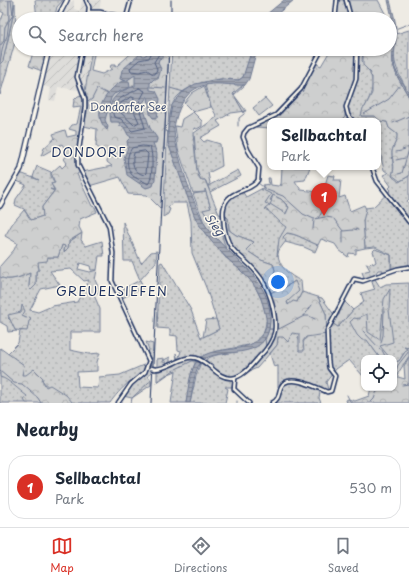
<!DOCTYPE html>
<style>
:root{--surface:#fff;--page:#f6f6f7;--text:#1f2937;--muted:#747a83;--line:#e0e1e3;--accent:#d93025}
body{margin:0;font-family:"Playpen Sans",sans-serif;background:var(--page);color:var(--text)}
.controls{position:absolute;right:12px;bottom:12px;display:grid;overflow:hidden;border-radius:8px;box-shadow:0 1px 3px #0004}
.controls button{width:36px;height:36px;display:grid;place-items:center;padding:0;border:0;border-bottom:1px solid var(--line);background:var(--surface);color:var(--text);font:20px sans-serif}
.you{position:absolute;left:278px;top:282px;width:14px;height:14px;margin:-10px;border:3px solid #fff;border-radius:50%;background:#1a73e8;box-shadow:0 0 0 6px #1a73e833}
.badge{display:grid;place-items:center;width:26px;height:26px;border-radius:50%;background:var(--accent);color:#fff;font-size:13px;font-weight:700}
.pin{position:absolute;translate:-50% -33px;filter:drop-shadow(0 1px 2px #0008)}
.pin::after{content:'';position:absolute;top:21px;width:14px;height:12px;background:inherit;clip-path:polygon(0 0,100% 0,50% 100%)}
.popup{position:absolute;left:267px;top:118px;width:114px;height:52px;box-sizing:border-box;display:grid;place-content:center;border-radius:8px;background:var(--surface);filter:drop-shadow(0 1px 3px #0005);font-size:13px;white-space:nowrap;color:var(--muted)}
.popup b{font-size:15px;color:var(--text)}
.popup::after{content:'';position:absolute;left:50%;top:100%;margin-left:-8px;border:8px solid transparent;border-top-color:var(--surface)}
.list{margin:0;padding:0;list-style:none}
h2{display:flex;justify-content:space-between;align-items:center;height:52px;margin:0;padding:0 16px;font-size:17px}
h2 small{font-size:13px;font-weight:400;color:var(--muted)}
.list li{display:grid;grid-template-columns:26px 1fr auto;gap:12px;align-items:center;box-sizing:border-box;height:64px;margin:0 8px 8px;padding:0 8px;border:1px solid var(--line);border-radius:16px}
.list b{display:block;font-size:15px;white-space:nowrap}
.list p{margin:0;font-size:13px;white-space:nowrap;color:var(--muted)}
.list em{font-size:13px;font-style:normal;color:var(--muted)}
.icon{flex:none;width:22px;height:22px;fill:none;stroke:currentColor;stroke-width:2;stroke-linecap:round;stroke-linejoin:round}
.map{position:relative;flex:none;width:409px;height:403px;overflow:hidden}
.search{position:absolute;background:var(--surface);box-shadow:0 1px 3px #0004;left:12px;right:12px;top:12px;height:44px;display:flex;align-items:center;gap:10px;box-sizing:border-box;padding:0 14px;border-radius:22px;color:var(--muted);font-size:15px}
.sheet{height:124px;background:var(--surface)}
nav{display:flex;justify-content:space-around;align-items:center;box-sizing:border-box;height:56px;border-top:1px solid var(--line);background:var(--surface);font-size:11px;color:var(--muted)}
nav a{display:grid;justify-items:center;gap:2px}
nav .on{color:var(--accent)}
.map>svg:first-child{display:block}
.industrial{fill:url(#industrial-furrows)}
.grass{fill:url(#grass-dots);stroke:#747f96;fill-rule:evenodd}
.forest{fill:url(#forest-crowns);stroke:#747f96;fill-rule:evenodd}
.cemetery{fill:url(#cemetery-stones);stroke:#747f96}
.pitch{fill:#cecfcf;stroke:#747f96}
.water{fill:url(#water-rules);stroke:#6d7892}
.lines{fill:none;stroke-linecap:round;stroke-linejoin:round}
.shore{stroke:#515f80;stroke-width:1}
.stream{stroke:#6d7892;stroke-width:1}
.secondary-casing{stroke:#1b2f5e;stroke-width:5.5}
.primary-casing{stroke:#1b2f5e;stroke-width:6}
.secondary{stroke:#fbf7ec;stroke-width:2.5}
.primary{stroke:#fbf7ec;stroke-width:3.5}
.rail{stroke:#1b2f5e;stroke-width:1}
.secondary-bridge-casing{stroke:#1b2f5e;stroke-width:5.5;stroke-linecap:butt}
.secondary-bridge{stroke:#fbf7ec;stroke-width:2.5}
.labels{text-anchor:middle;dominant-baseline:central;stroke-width:3;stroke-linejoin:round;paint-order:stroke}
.park-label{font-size:11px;fill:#48577a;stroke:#fbf7ec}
.water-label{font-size:12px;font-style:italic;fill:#445378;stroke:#fbf7ec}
.quarter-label{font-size:13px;letter-spacing:1px;fill:#1b2f5e;stroke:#fbf7ec}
</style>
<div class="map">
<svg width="409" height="403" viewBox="0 0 409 403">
<defs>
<pattern id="industrial-furrows" width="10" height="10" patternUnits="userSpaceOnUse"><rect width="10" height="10" fill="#deddda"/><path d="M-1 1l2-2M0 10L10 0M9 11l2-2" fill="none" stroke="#bebebe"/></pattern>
<pattern id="grass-dots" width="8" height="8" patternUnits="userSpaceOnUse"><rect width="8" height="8" fill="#cecfcf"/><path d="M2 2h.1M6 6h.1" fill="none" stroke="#b0b2b4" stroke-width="1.8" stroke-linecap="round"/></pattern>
<pattern id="forest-crowns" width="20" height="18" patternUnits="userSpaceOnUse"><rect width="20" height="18" fill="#cecfcf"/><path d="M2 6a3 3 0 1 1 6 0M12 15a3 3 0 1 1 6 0" fill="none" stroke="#b0b2b4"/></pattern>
<pattern id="cemetery-stones" width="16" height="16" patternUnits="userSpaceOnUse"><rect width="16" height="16" fill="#cecfcf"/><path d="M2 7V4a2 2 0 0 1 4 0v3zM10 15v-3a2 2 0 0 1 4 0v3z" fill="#b0b2b4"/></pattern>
<pattern id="water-rules" width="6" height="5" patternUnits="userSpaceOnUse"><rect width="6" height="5" fill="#a3a8b4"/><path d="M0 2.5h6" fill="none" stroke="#848996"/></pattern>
</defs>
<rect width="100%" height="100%" fill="#eeebe4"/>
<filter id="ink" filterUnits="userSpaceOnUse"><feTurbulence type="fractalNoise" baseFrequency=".025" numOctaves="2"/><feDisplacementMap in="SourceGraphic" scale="8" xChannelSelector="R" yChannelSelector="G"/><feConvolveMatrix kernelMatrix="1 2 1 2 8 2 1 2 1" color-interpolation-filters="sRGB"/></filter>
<g filter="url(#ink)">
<g class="industrial">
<polygon points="74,0 74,9 80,11 82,0 87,11 85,0 101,0 98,19 86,19 87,14 78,13 85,15 84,19 60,19 71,2"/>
<polygon points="50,49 92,49 85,91 58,87 55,101 49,100 51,88 43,86"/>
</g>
<g class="grass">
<polygon points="0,0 9,0 9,19 5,27 4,41 0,46 0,22 4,13 0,11"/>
<polygon points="35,0 63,0 57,7 54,19 37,19"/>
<path d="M15 3 16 39 0 95V64C6 57 13 15 15 3Z"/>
<path d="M409 30V93C396 69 391 62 396 34Z"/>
<path d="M172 49H252C250 57 248 72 242 78 237 82 228 79 221 79 206 80 177 88 172 106 169 117 168 131 168 143L199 226 225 257 252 280 263 303 267 318 264 332 253 344 214 352 201 357H197L192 372 186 403H171L176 371 166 375 157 381V359L164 358 163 362 167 364 165 367 169 362 167 364 164 360 170 357V364L177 361 176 353 178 360 181 351 178 350 177 336 170 335V329L157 328 160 263 162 262 191 310 201 338 219 329 207 290 192 253 191 221 187 203H172L168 208 170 209 168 214 163 217Z"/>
<path d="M358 49 363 51 362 61C380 82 371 94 361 116H375L380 121 387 122 389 128 397 134C398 141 392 146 392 153 392 162 395 167 392 176L399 182 409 176V199L407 201 409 204V266L392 269 391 255V270L382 274 383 270H378L376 273 379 275 365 280 362 272 370 270 366 263 370 264 372 262 373 264 376 262 373 251 375 249 391 255 375 247 365 248 363 221 365 208 373 207 391 190 389 188 391 186 383 175 388 173 384 170 378 144V121H336L342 117 348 66Z"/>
<polygon points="212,83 245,85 234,95 246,111 231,113 217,121 221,126 200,138 204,142 207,140 220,144 222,166 208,173 210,183 208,186 205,180 201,180 197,171 194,133 217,117 211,106 205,85"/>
<polygon points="37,166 51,172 51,176 54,182 51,183 54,190 50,189 54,191 42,207 43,216 31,220 24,209 15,205 16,199 26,185 17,181 20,173 39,180 33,177"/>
<polygon points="238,170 241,176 210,192 208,186"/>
<path d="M261 189 272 194 268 203 270 204 273 195 281 199 289 208 285 214 271 205 269 206C272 215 279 222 287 227 271 250 276 269 301 281L302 292 297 302 289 305 287 302 295 281 284 288 277 289 272 280 275 270 273 264 261 260 246 250 254 242 236 235 229 230 228 218 224 214C224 201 232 197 242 191L246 197Z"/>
<polygon points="206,192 211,209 203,210 218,220 228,252 205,225 193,194"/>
<polygon points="123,222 141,263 151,252 157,251 156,262 140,280 143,288 122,298 126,296 123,289 140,280 132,261 124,261"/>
<path d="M82 233 81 240 86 246 102 241 104 256H99L97 270H91L90 266 80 263 78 269 90 272 97 270 95 280 100 291 94 295 100 309V332H70V350L89 354 100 353 97 362V371L77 372 78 387 98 388 99 377 120 375 146 364C144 375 136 376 129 382 122 388 114 397 110 403H73C62 391 50 392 42 380L43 378 38 374 29 403H0V366L22 375 24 365 7 354 18 343 20 331 27 330 26 318 22 316V307L21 312 8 318 12 322 15 330 17 331 8 332 7 326 0 322V277C9 282 21 277 30 273L29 287 36 285V271L39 269 37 262 48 257H58L62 245 65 246 64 251 68 248 69 242ZM71 269 84 281 89 280 77 302 52 306 38 312 30 310 41 289 60 285 50 271Z"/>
<path d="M286 233C298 234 307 241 318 245L315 252 304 247 285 242 283 237Z"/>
<polygon points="379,277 379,278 375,279 380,287 386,284 409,283 409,348 407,348 399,361 394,362 394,358 389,358 366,338 380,358 364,358 364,377 349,360 336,369 326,382 329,393 316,388 320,392 319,398 321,403 274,403 279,399 281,388 278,387 278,366 274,367 270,354 277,345 278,337 292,332 300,334 298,338 301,344 299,351 306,337 327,331 326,314 318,297 322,298 335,316 331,322 338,327 353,310 364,302 361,293 375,289 374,288 371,279"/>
<path d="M269 329H275C271 343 245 380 228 377 219 375 211 367 205 361 217 347 262 360 269 329Z"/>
<polygon points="146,342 153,344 151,372 148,376 151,380 151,385 132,398 123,396 133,383 149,369 150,359 147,352 149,350"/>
<polygon points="201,362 222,378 233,379 232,387 225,387 228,389 225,403 190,403 196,376"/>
</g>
<g class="forest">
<polygon points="9,0 14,0 13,15 3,61 0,64 0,46 4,41 5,27 9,19"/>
<polygon points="335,0 378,0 388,19 335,19"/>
<path d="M393 19V64L397 76 409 97V176L400 181 392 175C396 167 392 161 392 152 393 145 398 141 397 134L389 128 387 122 380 121 375 116H361L363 108 365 107 372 93V77L370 75 371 73 363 65V51L358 49 355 54 357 55 355 77 345 109V117L341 121H270V128L256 127 277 117 301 89 315 63 321 66 331 49H390V20Z"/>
<polygon points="34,49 47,49 42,71 29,66"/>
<polygon points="92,49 95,49 91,71 102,74 112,69 110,68 111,65 115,65 115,67 118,65 136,49 169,49 161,209 147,195 128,194 120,177 89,186 82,172 112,166 107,162 108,156 96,146 97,129 84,126 88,105 85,91"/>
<path d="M204 86 211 107 193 112 202 121V126L197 129 194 128 193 134 197 171 200 180H205L219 214 228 218 229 230 236 235 254 242 246 250 261 260 273 264 275 270 272 280 277 289 284 288 295 281 299 291 287 302 288 305 293 301 297 302 302 292 318 297 326 314 327 334 306 337 303 341 304 351H299V334L292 333 288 342 283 337H278L277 345 257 368 236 377 245 370 268 345 275 329H269C273 310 261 282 248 269 242 264 232 258 227 251 221 238 222 224 212 214L206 215 203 210 211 208 205 189V192L193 193 178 149 175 126 180 127 182 119 193 112 184 103 192 93Z"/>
<path d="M83 95 85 106 77 157V163L80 172 77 174 92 206 95 207 97 212 80 219 79 227 82 233 69 241 68 248 64 252 65 246 62 245 58 257H48L47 261 38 262 39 270 36 271V285L31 290 29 288 30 273C21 277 9 282 0 277V266L14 250 17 243 5 236 12 224 24 210 31 220 43 216 42 207 55 190 51 184 55 183 51 173 60 165 62 168 67 163 64 159 68 154 62 144 41 156 44 148 55 138 53 134 65 130 67 137 76 135V131L69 129 72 125 77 124 81 106 73 107 74 100 78 96Z"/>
<path d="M282 167H310L305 180 295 181 301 190 319 192 320 185H325L328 175 335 176 334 180H341L339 198 345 196 350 211 364 205 366 209 363 221 365 248 356 250V254L349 253 348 257 339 250 335 244 321 239 318 245C307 241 298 234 287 233L283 237 286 241 279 250 277 256 279 239 286 227C278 222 274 214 265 209L270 205 265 203 271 194 261 189 263 188V185L269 184 268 178H270L271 185 278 186 281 184V186ZM273 195 281 199 289 207 286 214 270 204 272 201 270 200Z"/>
<polygon points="390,289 389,310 393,342 380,346 390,358 380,358 367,340 362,340 357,335 350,322 354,318 360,319 360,317 367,314 368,332 380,340 384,299"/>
<polygon points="22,305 25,311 22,316 26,318 30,317 31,320 29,321 27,331 15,330 8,315 21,312"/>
<polygon points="216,319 219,329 203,337 206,320"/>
<polygon points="404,347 409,348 409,356 397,375 398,377 405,379 404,366 409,357 409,403 347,403 346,400 348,399 355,401 369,396 371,388 394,388 394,362 399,361 407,349"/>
<path d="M0 348 24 365 22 375H26L34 369 43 378 42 380 46 387 50 385 66 395 73 403H26L24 400 27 396C20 391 7 378 0 377Z"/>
</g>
<polygon class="cemetery" points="343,300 353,310 338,327 332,323 338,315 339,315"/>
<polygon class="pitch" points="265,98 272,106 259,116 253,108"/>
<g class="water">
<polygon points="284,0 294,0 271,19 261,19"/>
<path d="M388 0H390C392 10 396 20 396 31 397 43 392 55 395 68 398 77 405 85 409 93V97L397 76 393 64 392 52 394 26Z"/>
<path d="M146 49H163L162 58 159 59 158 63 161 69 158 79H154L150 83V90L156 91 160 99 157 118H153L150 114 148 97H147L142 104 150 128 157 138 156 143H153L157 154 155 179 153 186 146 188 127 175 124 158 128 147 127 141 131 137 128 135 124 127 120 126 119 122H111C107 100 114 93 135 86V75L126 81 120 79 122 70 141 53 143 56 146 55 147 53Z"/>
<path d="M252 49H257L249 79 245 85C227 86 209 79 192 91 182 98 175 117 174 129 174 148 195 210 206 226 228 257 273 279 270 321 268 366 217 344 201 362 193 372 193 391 190 403H186C188 391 189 375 195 364 208 341 249 359 264 332 268 324 266 317 264 309 257 278 238 271 219 250 209 239 200 228 194 215L168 143V129L172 105 182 93 195 84 221 79 239 80 243 77Z"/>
<path d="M122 81H129L130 87 114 94 111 98 105 120 108 127 107 130C90 113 106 91 122 81Z"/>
</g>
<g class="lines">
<g class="shore">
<polyline points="150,49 151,54 149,58 139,60 130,68 131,71 139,72 147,70 153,74 155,74 157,69 154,62 159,54 159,49"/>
<path d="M139 88 145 91 138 104 145 128 132 131 121 119 114 117C107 99 130 95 139 88Z"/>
<polygon points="132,97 134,98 133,109 139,122 134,125 119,111 121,103"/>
<path d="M143 146 150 147C153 153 153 180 148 184 144 181 140 180 136 178 126 173 125 156 132 148Z"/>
<path d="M145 151 148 154 146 173 144 175C133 172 131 163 134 153Z"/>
</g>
<g class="stream">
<polyline points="408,25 409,24"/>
<polyline points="395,29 406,25"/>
<polyline points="0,62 3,46 7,36 9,21 13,15 11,0"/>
<polyline points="151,87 165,88"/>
<polyline points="170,88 184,92"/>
<polyline points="98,89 108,94"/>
<polyline points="234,96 233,94 243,85"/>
<polyline points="235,97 244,113"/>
<polyline points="92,99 97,89"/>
<polyline points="88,102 92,99"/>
<polyline points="364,114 389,99 400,85"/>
<polyline points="239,121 239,118 244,114"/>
<polyline points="393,123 409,116"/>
<polyline points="238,126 238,122"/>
<polyline points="407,148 409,147"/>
<polyline points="402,150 405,149"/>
<polyline points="396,152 401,151"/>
<polyline points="396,160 405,158"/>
<polyline points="398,174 402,173 409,149"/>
<polyline points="258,183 267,190 283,196 303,214 314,219 325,217"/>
<polyline points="326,217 332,218"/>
<path d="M318 218C323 211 330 201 324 192"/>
<polyline points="334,219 343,231 353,230"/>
<polyline points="313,229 314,220"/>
<polyline points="354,229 358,230"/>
<polyline points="343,231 343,243"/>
<polyline points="270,293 288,285"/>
<polyline points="304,316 309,316 315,319"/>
<polyline points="277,330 304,316 312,305"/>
<polyline points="363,331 380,349"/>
<polyline points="381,343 383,335 384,311"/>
<polyline points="382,350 386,358"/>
<polyline points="176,369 192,361 197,361"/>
<polyline points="0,371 14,383 22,384 38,398 41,403"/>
<polyline points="236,376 244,370 266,347 265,338"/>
<polyline points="394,377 398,365 409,351"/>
<polyline points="156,383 174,370"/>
<polyline points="402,385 409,384"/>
<polyline points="347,395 351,403"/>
<polyline points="131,403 132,398 149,382"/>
<polyline points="237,403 237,401"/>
<polyline points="370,403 374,399 378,388"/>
</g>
<g class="secondary-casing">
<g id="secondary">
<polyline points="86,0 89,7 88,19"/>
<polyline points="346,0 351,19"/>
<polyline points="89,12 100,12 126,18 131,0"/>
<polyline points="335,19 337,0"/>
<polyline points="82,49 77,77 85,99 85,107 78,156 78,165 109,226 113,253 112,281 149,361 145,372 131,384 118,403"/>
<polyline points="353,121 348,115 346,107 356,79 357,49"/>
<polyline points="372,167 377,181 409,222"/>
<path d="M155 369C170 369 181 355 196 358 210 362 217 379 232 378 243 377 251 366 258 358 278 339 278 326 271 300 268 290 264 281 257 273 241 253 228 255 224 225 224 219 222 212 224 207 228 189 250 193 258 180L259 168 248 150 243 137 244 133 248 128 276 115 301 89 322 49"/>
<polyline points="235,378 234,389 249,403"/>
<path d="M272 403C280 399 278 394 281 387 287 372 318 388 327 392L331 391 335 376 329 368 328 360 327 331 354 279 363 281 397 269 409 267"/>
</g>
</g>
<g class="primary-casing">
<g id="primary">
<polyline points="57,19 67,0"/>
<polyline points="0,206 21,169 49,49"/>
</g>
</g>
<use href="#secondary" class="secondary"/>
<use href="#primary" class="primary"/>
<g class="rail">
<polyline points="171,19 171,0"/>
<polyline points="151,403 169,49"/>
</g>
<g class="secondary-bridge-casing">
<polyline id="secondary-bridge" points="151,368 155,369"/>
</g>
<use href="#secondary-bridge" class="secondary-bridge"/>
</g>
</g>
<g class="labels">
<g class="park-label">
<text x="128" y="106">Dondorfer See</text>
</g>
<g class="water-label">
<text transform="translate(215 224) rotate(54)">Sieg</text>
</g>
<g class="quarter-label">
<text x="89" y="151">DONDORF</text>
<text x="112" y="290">GREUELSIEFEN</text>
</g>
</g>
</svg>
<div class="controls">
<button><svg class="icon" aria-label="locate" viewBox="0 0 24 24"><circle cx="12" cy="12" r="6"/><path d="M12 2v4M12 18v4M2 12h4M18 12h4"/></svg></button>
</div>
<div class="you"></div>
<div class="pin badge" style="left:324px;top:216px">1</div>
<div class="popup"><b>Sellbachtal</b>Park</div>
<div class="search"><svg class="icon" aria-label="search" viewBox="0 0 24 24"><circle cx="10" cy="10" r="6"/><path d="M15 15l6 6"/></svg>Search here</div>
</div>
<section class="sheet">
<h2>Nearby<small></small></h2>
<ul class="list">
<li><span class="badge">1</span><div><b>Sellbachtal</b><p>Park</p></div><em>530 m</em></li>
</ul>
</section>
<nav>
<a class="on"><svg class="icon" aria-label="map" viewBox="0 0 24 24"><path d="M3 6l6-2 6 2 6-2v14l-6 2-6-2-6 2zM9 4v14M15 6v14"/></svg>Map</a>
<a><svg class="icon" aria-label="directions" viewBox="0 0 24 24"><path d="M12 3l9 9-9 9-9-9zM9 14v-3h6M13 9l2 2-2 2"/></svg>Directions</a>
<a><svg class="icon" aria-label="saved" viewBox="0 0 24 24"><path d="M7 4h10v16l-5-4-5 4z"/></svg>Saved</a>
</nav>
